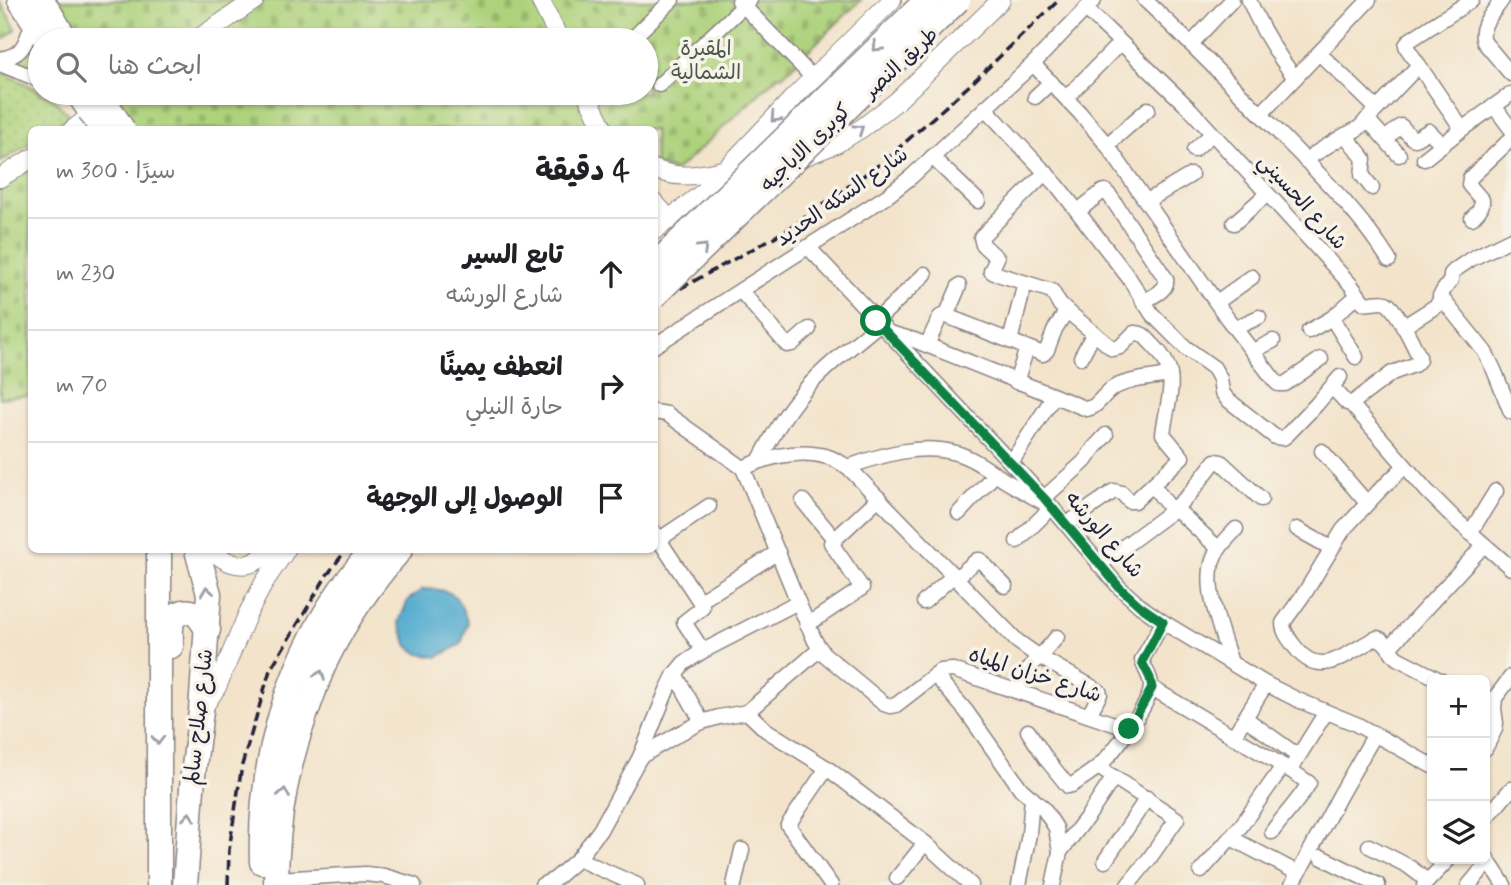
<!DOCTYPE html>
<html lang="ar">
<meta charset="utf-8">
<style>
:root{--surface:#fff;--page:#f2f2f2;--text:#202124;--muted:#757577;--line:#e0e0e0}
body{margin:0;font-family:Mynerve,"Playpen Sans Arabic",sans-serif;background:var(--page);color:var(--text);direction:rtl}
.controls{position:absolute;right:21px;bottom:21px;display:grid;overflow:hidden;border-radius:10px;box-shadow:0 2px 5px #0004}
.controls button{width:63px;height:63px;display:grid;place-items:center;padding:0;border:0;border-bottom:2px solid var(--line);background:var(--surface);color:var(--text);font:35px sans-serif}
.stop{position:absolute;width:21px;height:21px;margin:-16px;border:5px solid #0b8043;border-radius:50%;background:#fff}
.stop.end{background:#0b8043;border-color:#fff;box-shadow:0 2px 7px #0008}
.list{margin:0;padding:0;list-style:none}
h2{display:flex;justify-content:space-between;align-items:center;height:91px;margin:0;padding:0 28px;font-size:30px}
h2 small{font-size:23px;font-weight:400;color:var(--muted)}
.list li{display:grid;grid-template-columns:46px 1fr auto;gap:21px;align-items:center;box-sizing:border-box;height:112px;padding:0 28px;border-top:2px solid var(--line)}
.list b{display:block;font-size:26px;white-space:nowrap}
.list p{margin:0;font-size:23px;white-space:nowrap;color:var(--muted)}
.list em{font-size:23px;font-style:normal;color:var(--muted)}
.icon{flex:none;width:38px;height:38px;fill:none;stroke:currentColor;stroke-width:2;stroke-linecap:round;stroke-linejoin:round}
.map{position:relative;flex:none;width:1511px;height:885px;overflow:hidden;direction:ltr}
.search{position:absolute;background:var(--surface);box-shadow:0 2px 5px #0004;left:28px;top:28px;width:630px;height:77px;display:flex;align-items:center;gap:18px;box-sizing:border-box;padding:0 24px;border-radius:38px;color:var(--muted);font-size:26px}
.panel{position:absolute;background:var(--surface);box-shadow:0 2px 5px #0004;left:28px;top:126px;width:630px;height:427px;border-radius:10px;direction:rtl}
.map>svg:first-child{display:block}
.grass{fill:url(#grass-dots);stroke:#687a5b;stroke-width:2}
.cemetery{fill:url(#cemetery-stones);stroke:#687a5b;stroke-width:2}
.water{fill:#52abcf;stroke:#3a6685;stroke-width:2}
.lines{fill:none;stroke-linecap:round;stroke-linejoin:round}
.minor-casing{stroke:#8a8282;stroke-width:17}
.tertiary-casing{stroke:#8a8282;stroke-width:20}
.trunk-casing{stroke:#8a8282;stroke-width:27}
.minor{stroke:#fff;stroke-width:14}
.tertiary{stroke:#fff;stroke-width:18}
.trunk{stroke:#fff;stroke-width:24}
.rail{stroke:#22223b;stroke-width:3.5;stroke-dasharray:10 5;stroke-linecap:butt}
.trunk-bridge-casing{stroke:#8a8282;stroke-width:27;stroke-linecap:butt}
.trunk-bridge{stroke:#fff;stroke-width:24}
.oneway{stroke:#9c9ca7}
.route{stroke:#0b8043;stroke-width:9}
.labels{text-anchor:middle;dominant-baseline:central;stroke-width:7;stroke-linejoin:round;paint-order:stroke}
.park-label{font-size:21px;fill:#4c574e;stroke:#f7f3e8}
.street-label{font-size:21px;fill:#22223b;stroke:#f7f3e8}
</style>
<div class="map">
<svg width="1511" height="885" viewBox="0 0 1511 885">
<defs>
<pattern id="grass-dots" width="8" height="8" patternUnits="userSpaceOnUse" patternTransform="scale(1.75)"><rect width="8" height="8" fill="#add27b"/><path d="M2 2h.1M6 6h.1" fill="none" stroke="#95b46b" stroke-width="1.8" stroke-linecap="round"/></pattern>
<pattern id="cemetery-stones" width="16" height="16" patternUnits="userSpaceOnUse" patternTransform="scale(1.75)"><rect width="16" height="16" fill="#add27b"/><path d="M2 7V4a2 2 0 0 1 4 0v3zM10 15v-3a2 2 0 0 1 4 0v3z" fill="#95b46b"/></pattern>
</defs>
<rect width="100%" height="100%" fill="#f7f3e8"/>
<filter id="ink" filterUnits="userSpaceOnUse"><feTurbulence type="fractalNoise" baseFrequency=".0143" numOctaves="2"/><feDisplacementMap in="SourceGraphic" scale="14" xChannelSelector="R" yChannelSelector="G"/><feConvolveMatrix kernelMatrix="1 2 1 2 8 2 1 2 1" color-interpolation-filters="sRGB"/></filter>
<filter id="wash" filterUnits="userSpaceOnUse"><feTurbulence type="fractalNoise" baseFrequency=".00686" numOctaves="4" result="noise"/><feDisplacementMap in="SourceGraphic" scale="28" xChannelSelector="R" yChannelSelector="G"/><feGaussianBlur stdDeviation="1.57" result="paint"/><feColorMatrix in="noise" values="0 0 0 0 0 0 0 0 0 0 0 0 0 0 0 0 0 1.4 0 .05"/><feComposite in="paint" operator="in"/></filter>
<g filter="url(#wash)">
<rect width="100%" height="100%" fill="#f3e3ca"/>
<g class="grass">
<polygon points="31,43 40,57 40,77 16,64"/>
<polygon points="0,71 40,91 40,93 50,96 70,116 50,129 32,130 31,143 0,162"/>
</g>
<g class="cemetery">
<polygon points="51,0 861,0 782,76 779,75 687,161 674,171 655,164 654,130 128,129 106,93 646,93 646,40 75,40"/>
<polygon points="0,2 16,29 0,42"/>
<polygon points="31,169 31,395 0,398 0,189"/>
</g>
<path class="water" d="M423 589C456 589 457 595 468 623L461 644 438 657 420 654 408 646 399 622 408 600Z"/>
</g>
<g filter="url(#ink)">
<g class="lines">
<g class="minor-casing">
<g id="minor">
<path d="M1145 0C1194 46 1241 94 1289 143 1325 180 1361 216 1389 260"/>
<path d="M1249 0C1261 29 1276 53 1295 78"/>
<path d="M1502 0C1493 13 1478 26 1484 42L1511 74"/>
<polyline points="739,1 813,78"/>
<path d="M1086 9 1191 110 1351 285 1364 303C1372 305 1379 300 1386 303 1398 310 1412 343 1419 356V360L1414 365 1392 373 1351 404"/>
<polyline points="633,38 672,0"/>
<polyline points="1191,44 1232,0"/>
<polyline points="1319,53 1377,109"/>
<path d="M0 59C25 55 25 42 34 20"/>
<polyline points="0,64 40,80"/>
<polyline points="1033,64 1080,113 1107,145 1227,318 1275,381 1278,384 1285,384 1321,359"/>
<polyline points="659,85 750,0"/>
<polyline points="1035,97 1051,82"/>
<polyline points="1066,98 1120,43"/>
<polyline points="1494,106 1511,129"/>
<polyline points="985,108 1057,185 1129,278 1152,314 1186,348 1214,368 1220,379 1222,392 1227,399 1275,437 1283,438 1286,436 1316,405 1340,377"/>
<polyline points="1261,114 1369,0"/>
<polyline points="1367,119 1399,155"/>
<polyline points="1462,129 1407,48 1406,45 1410,40 1472,0"/>
<polyline points="1345,135 1362,156 1364,159 1362,175 1372,188"/>
<polyline points="1385,139 1401,126 1412,138 1415,139 1429,131 1442,144"/>
<polyline points="1107,145 1148,109"/>
<polyline points="1194,150 1212,134"/>
<polyline points="932,157 978,201"/>
<polyline points="1424,159 1462,129 1511,94"/>
<polyline points="1305,160 1340,138 1359,128 1419,65"/>
<path d="M1046 172 981 237 983 245 997 258 991 271 994 273 1052 291 1060 305 1113 349 1120 347 1134 333C1143 332 1146 338 1152 344 1183 374 1167 398 1163 434L1182 457 1135 501H1129L1122 493 1114 491 1067 524"/>
<polyline points="1147,201 1191,175"/>
<path d="M1078 211 1102 192 1105 191 1110 196 1166 279C1168 291 1152 296 1143 302"/>
<path d="M1472 218C1477 213 1483 208 1482 200L1469 185 1470 178 1511 139"/>
<polyline points="1234,223 1267,194"/>
<polyline points="809,248 1044,498 1119,587 1140,606 1163,622 1266,684 1298,700 1356,724 1432,766"/>
<polyline points="741,291 787,345 792,344 809,329"/>
<polyline points="1440,296 1485,352 1494,370 1511,412"/>
<polyline points="1217,302 1252,277"/>
<polyline points="946,316 959,286"/>
<polyline points="1332,318 1356,357"/>
<polyline points="876,321 925,274"/>
<polyline points="1403,327 1436,306 1439,302 1443,291 1451,280 1451,274 1455,270 1471,259 1511,239"/>
<polyline points="1235,328 1259,317"/>
<polyline points="1309,331 1332,318 1358,295"/>
<path d="M889 333 914 340 1087 409C1098 407 1103 394 1113 388 1130 379 1152 378 1170 375"/>
<polyline points="1010,341 1025,283"/>
<polyline points="927,345 940,317 944,315 1043,354 1047,350 1055,329 1067,310"/>
<polyline points="654,346 887,196 911,177 1033,64 1094,0"/>
<polyline points="1253,351 1273,341"/>
<polyline points="1081,357 1094,333"/>
<polyline points="1016,382 1027,348"/>
<polyline points="1332,387 1347,403 1351,404 1427,491 1456,520 1511,568"/>
<polyline points="654,412 667,414 743,468"/>
<polyline points="1322,451 1367,503"/>
<path d="M759 461C771 439 783 416 799 397 821 369 852 347 879 324"/>
<polyline points="1011,463 1054,396"/>
<path d="M1405 466 1379 491 1343 530 1306 591 1283 623C1283 632 1289 639 1295 647 1321 683 1350 649 1377 638 1388 641 1389 651 1397 658L1440 680"/>
<path d="M848 467C881 455 920 443 956 453 973 458 989 470 1004 480 1019 489 1035 498 1052 507L1017 541"/>
<polyline points="743,468 798,602 815,641 824,654 884,704 890,706 896,705 940,671 953,670 1129,729"/>
<path d="M743 468C770 456 800 449 828 457 835 459 842 464 848 467L1017 641 1038 656 1099 691 1100 694 1089 715"/>
<polyline points="1153,485 1172,511"/>
<polyline points="1044,498 1085,461 1094,448 1106,435"/>
<polyline points="803,501 835,540"/>
<polyline points="1175,508 1219,549"/>
<polyline points="959,513 995,474"/>
<polyline points="1297,529 1331,548"/>
<polyline points="654,532 702,605 702,608 684,622 703,651"/>
<polyline points="1470,533 1496,491"/>
<polyline points="660,539 709,506"/>
<polyline points="1099,565 1172,511 1189,495 1215,461 1221,462 1261,499"/>
<polyline points="956,578 977,560 980,560 1005,586"/>
<polyline points="700,601 778,552"/>
<polyline points="924,602 954,575"/>
<polyline points="807,625 862,588 831,543 879,498"/>
<polyline points="1389,648 1484,545"/>
<path d="M1231 663C1222 633 1201 584 1215 555 1220 545 1229 537 1236 529"/>
<polyline points="675,674 702,722"/>
<polyline points="935,675 966,711 1021,789 1043,808 1056,828 1060,852 1053,885"/>
<path d="M1152 688 1290 770 1309 783C1299 801 1284 815 1272 832"/>
<polyline points="1015,690 1038,656 1044,652 1057,637"/>
<polyline points="747,712 766,730 827,768 925,843 971,885"/>
<polyline points="1245,718 1298,756"/>
<path d="M1028 731 1047 760 1068 786 1072 785C1081 779 1091 773 1099 766 1112 754 1152 702 1151 685 1151 676 1144 669 1142 660L1163 622"/>
<polyline points="1233,737 1266,684"/>
<polyline points="1485,749 1495,729 1496,723 1494,709 1495,698 1511,677"/>
<polyline points="640,757 680,733 702,722 719,717 747,712 820,649"/>
<polyline points="1098,767 1177,819 1149,859 1128,885"/>
<polyline points="827,768 788,825 831,885"/>
<polyline points="1290,770 1326,712"/>
<polyline points="1485,820 1511,789"/>
<polyline points="1231,838 1298,873"/>
<polyline points="1369,846 1408,866 1428,881"/>
<polyline points="1060,852 1088,816 1114,777"/>
<polyline points="1485,856 1504,885"/>
<polyline points="1321,857 1378,885"/>
<polyline points="578,859 637,885"/>
<polyline points="1105,861 1147,798"/>
<polyline points="1201,871 1241,826 1283,766"/>
<polyline points="897,878 925,843"/>
<polyline points="276,879 365,874 384,876 414,885"/>
<polyline points="542,885 555,879 578,859 600,830 640,757 667,690 675,674 684,663 703,651 798,602"/>
<polyline points="734,885 742,850"/>
<polyline points="1019,885 1029,834 1032,798"/>
<polyline points="1292,885 1340,795 1375,734"/>
<polyline points="1424,885 1449,859"/>
<polyline points="1469,885 1489,861"/>
</g>
</g>
<g class="tertiary-casing">
<g id="tertiary">
<polyline points="540,0 560,40"/>
<polyline points="196,40 255,0"/>
<polyline points="586,93 604,130"/>
<polyline points="72,130 121,93"/>
<polyline points="801,158 836,144 862,128 897,101 1001,0"/>
<path d="M654 169C679 180 702 175 727 169"/>
<polyline points="0,178 32,158"/>
<polyline points="705,191 739,182"/>
<polyline points="654,202 670,220"/>
<polyline points="654,231 705,191 794,97 892,0"/>
<path d="M212 550C229 567 252 572 268 550"/>
<polyline points="203,708 217,687 248,613 265,581 286,550"/>
</g>
</g>
<g class="trunk-casing">
<g id="trunk">
<polyline points="20,0 46,40"/>
<polyline points="42,0 66,40"/>
<polyline points="78,93 90,111"/>
<path d="M171 646C171 638 170 629 172 622 176 611 188 609 197 615 201 619 204 625 208 630"/>
<path d="M262 862C259 767 285 671 339 592 349 578 361 564 371 550"/>
<polyline points="159,885 159,550"/>
<polyline points="185,885 193,775 201,711 209,594 197,550"/>
<path d="M276 885C276 817 288 759 312 696 317 683 321 669 328 656 347 617 372 582 400 550"/>
</g>
</g>
<use href="#minor" class="minor"/>
<use href="#tertiary" class="tertiary"/>
<use href="#trunk" class="trunk"/>
<g class="rail">
<polyline points="654,303 787,230 884,161 971,84 1059,0"/>
<polyline points="228,885 229,850 242,765 270,670 327,575 346,550"/>
</g>
<g class="trunk-bridge-casing">
<g id="trunk-bridge">
<polyline points="104,100 123,130"/>
<polyline points="90,111 102,130"/>
<polyline points="654,266 927,0"/>
<polyline points="654,296 958,0"/>
</g>
</g>
<use href="#trunk-bridge" class="trunk-bridge"/>
</g>
<defs><path id="oneway-chevron" d="M-2-3.5L2.5 0L-2 3.5" fill="none" stroke-width="1.6" stroke-linecap="round" stroke-linejoin="round" transform="scale(1.75)"/></defs>
<g class="oneway">
<use href="#oneway-chevron" transform="translate(877 47) rotate(136)"/>
<use href="#oneway-chevron" transform="translate(775 118) rotate(133)"/>
<use href="#oneway-chevron" transform="translate(859 129) rotate(-34)"/>
<use href="#oneway-chevron" transform="translate(703 248) rotate(-44)"/>
<use href="#oneway-chevron" transform="translate(207 591) rotate(-98)"/>
<use href="#oneway-chevron" transform="translate(320 675) rotate(-69)"/>
<use href="#oneway-chevron" transform="translate(158 740) rotate(90)"/>
<use href="#oneway-chevron" transform="translate(284 793) rotate(-80)"/>
<use href="#oneway-chevron" transform="translate(189 817) rotate(-85)"/>
</g>
</g>
<g class="lines" filter="url(#ink)">
<polyline class="route" points="876,321 1044,498 1119,587 1140,606 1163,622 1142,662 1150,678 1152,688 1129,729"/>
</g>
<g class="labels">
<g class="park-label">
<text x="706" y="49">المقبرة<tspan x="706" dy="24">الشمالية</tspan></text>
</g>
<g class="street-label">
<text transform="translate(901 63) rotate(-43)">طريق النصر</text>
<text transform="translate(806 148) rotate(-44)">كوبرى الاباجيه</text>
<text transform="translate(842 197) rotate(-35)">شارع السكه الحديد</text>
<text transform="translate(1302 202) rotate(48)">شارع الحسيني</text>
<text transform="translate(1104 535) rotate(49)">شارع الورشه</text>
<text transform="translate(1035 675) rotate(18)">شارع خزان المياه</text>
<text transform="translate(199 717) rotate(-84)">شارع صلاح سالم</text>
</g>
</g>
</svg>
<div class="controls">
<button>+</button>
<button>−</button>
<button><svg class="icon" aria-label="layers" viewBox="0 0 24 24"><path d="M12 4l9 5-9 5-9-5zM3 14l9 5 9-5"/></svg></button>
</div>
<div class="stop" style="left:876px;top:321px"></div>
<div class="stop end" style="left:1129px;top:729px"></div>
<div class="search"><svg class="icon" aria-label="search" viewBox="0 0 24 24"><circle cx="10" cy="10" r="6"/><path d="M15 15l6 6"/></svg>ابحث هنا</div>
<section class="panel">
<h2>4 دقيقة<small>سيرًا · 300 m</small></h2>
<ul class="list">
<li><svg class="icon" aria-label="ahead" viewBox="0 0 24 24"><path d="M12 20V5M6 11l6-6 6 6"/></svg><div><b>تابع السير</b><p>شارع الورشه</p></div><em>230 m</em></li>
<li><svg class="icon" aria-label="right" viewBox="0 0 24 24"><path d="M7 20v-9h11M14 6l5 5-5 5"/></svg><div><b>انعطف يمينًا</b><p>حارة النيلي</p></div><em>70 m</em></li>
<li><svg class="icon" aria-label="arrive" viewBox="0 0 24 24"><path d="M6 21V4h12l-3 4 3 4H6"/></svg><div><b>الوصول إلى الوجهة</b></div></li>
</ul>
</section>
</div>
